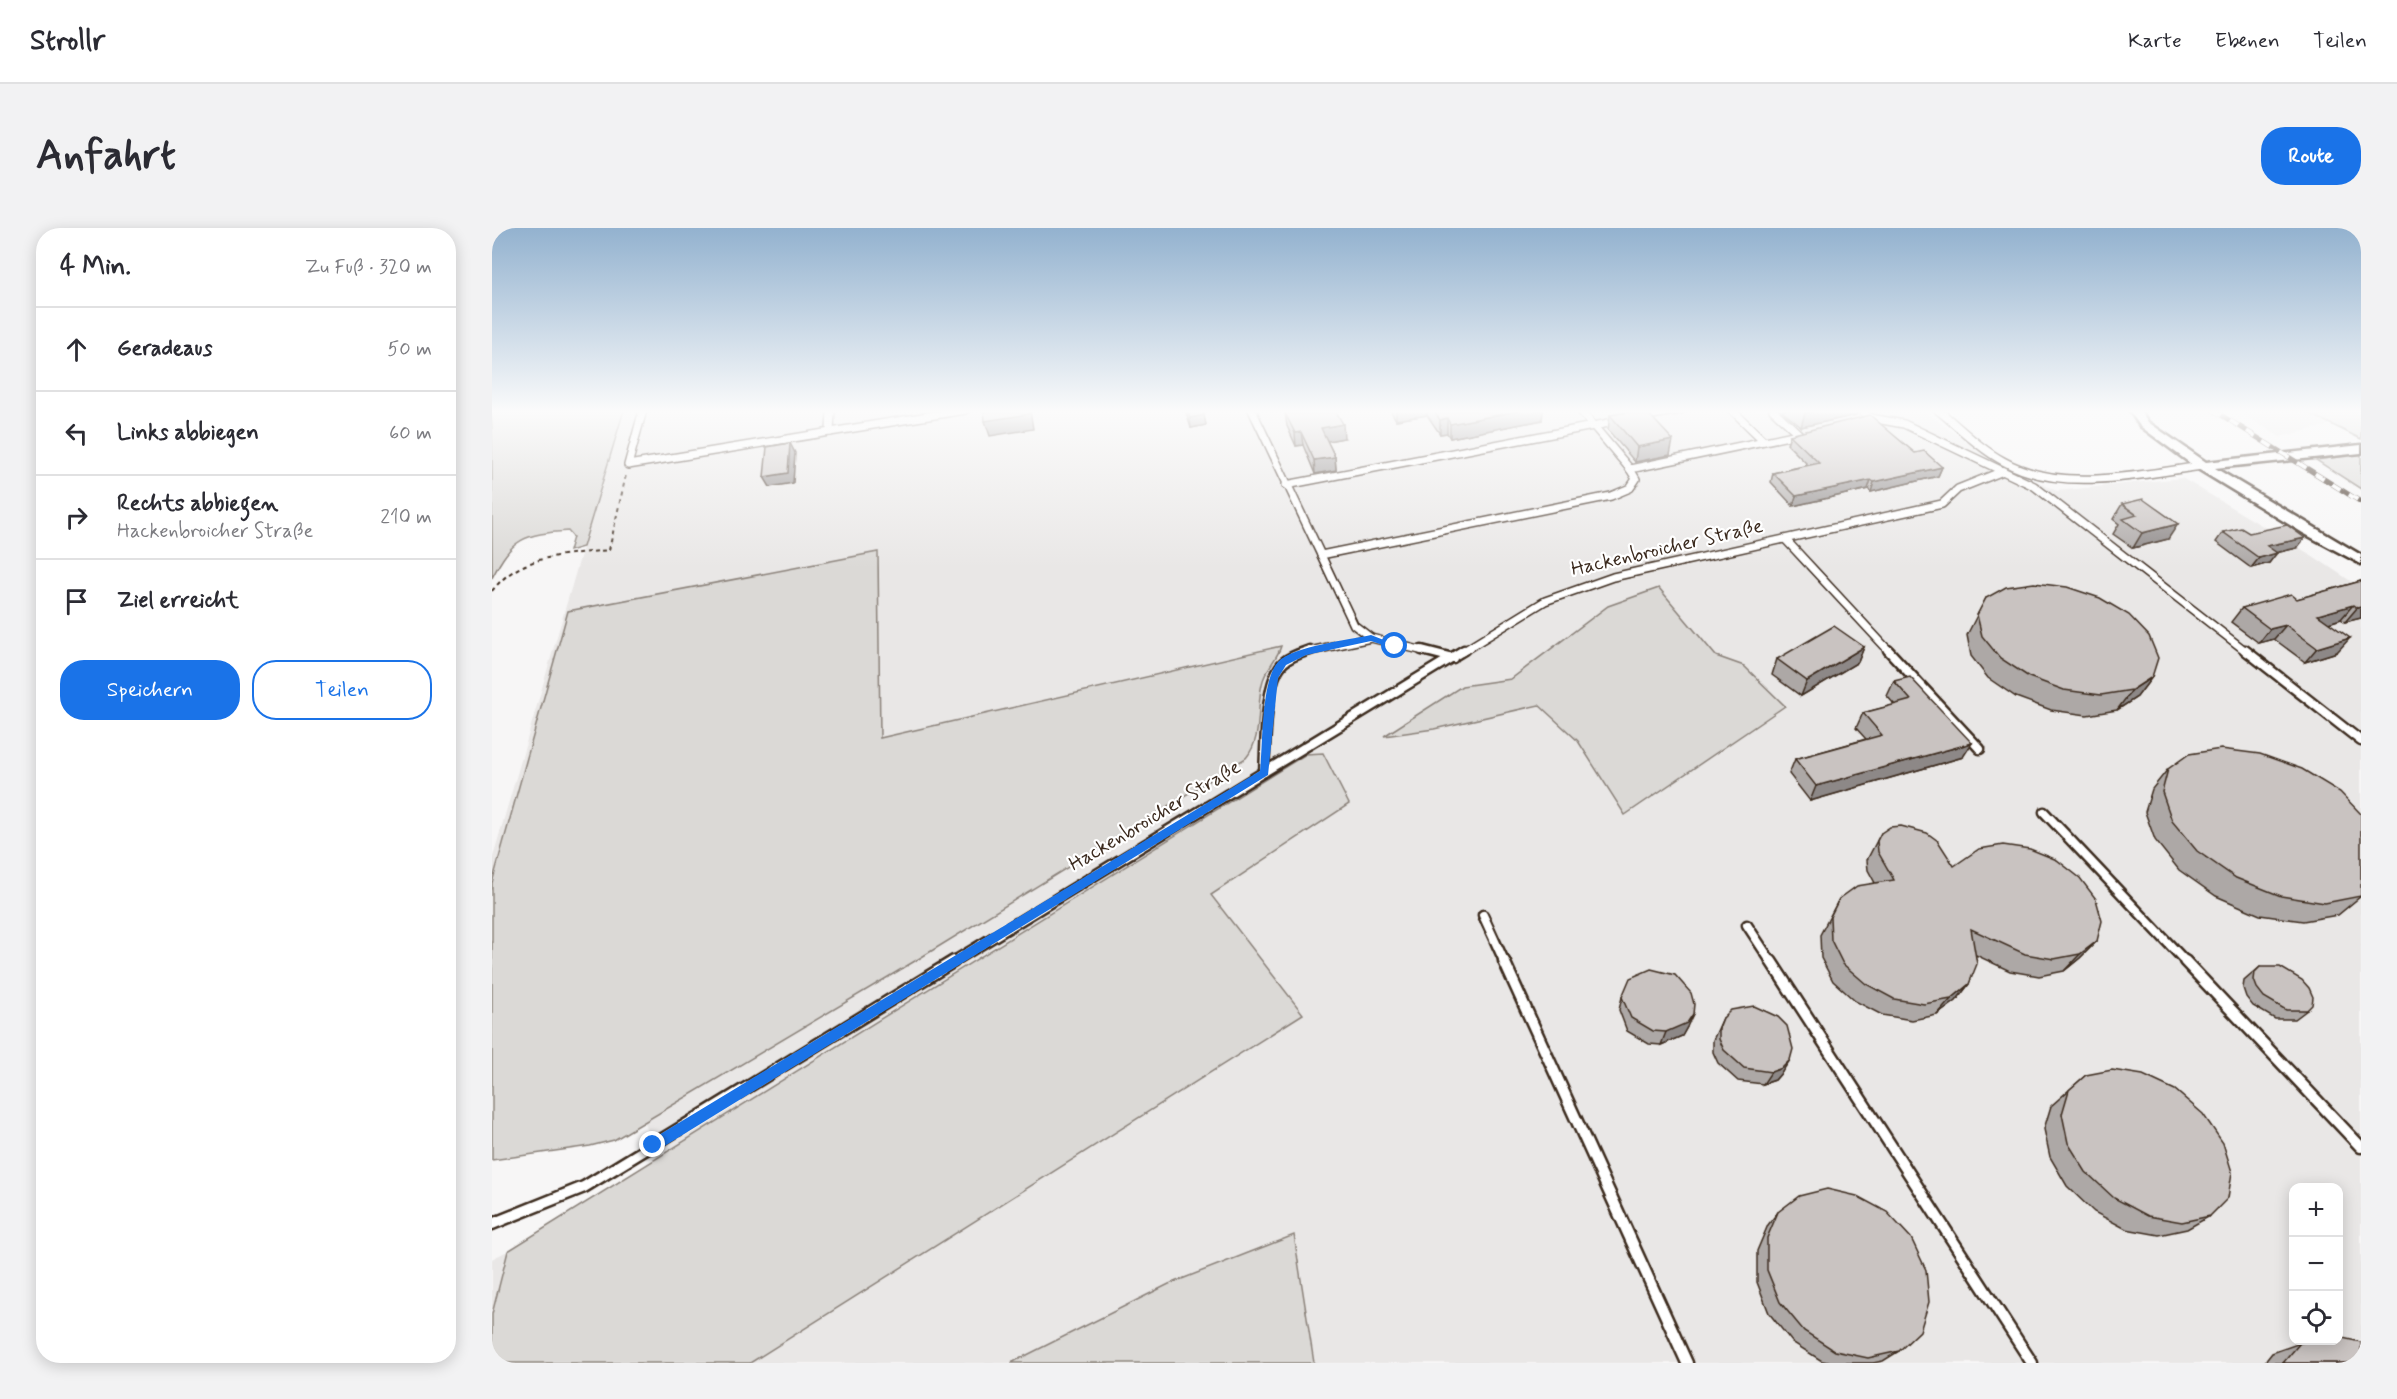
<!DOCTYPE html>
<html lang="de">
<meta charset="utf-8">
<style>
:root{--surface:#fff;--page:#f2f2f3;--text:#2b2b33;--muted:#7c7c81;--line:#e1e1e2;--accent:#1a73e8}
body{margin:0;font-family:Mynerve,sans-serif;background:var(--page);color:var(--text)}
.controls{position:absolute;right:18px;bottom:18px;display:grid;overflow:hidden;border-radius:12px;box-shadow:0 3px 15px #0003}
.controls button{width:54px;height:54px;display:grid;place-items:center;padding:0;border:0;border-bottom:2px solid var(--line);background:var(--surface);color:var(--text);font:30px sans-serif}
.stop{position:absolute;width:18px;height:18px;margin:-14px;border:4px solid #1a73e8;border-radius:50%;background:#fff}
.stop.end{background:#1a73e8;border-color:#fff;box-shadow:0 2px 6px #0008}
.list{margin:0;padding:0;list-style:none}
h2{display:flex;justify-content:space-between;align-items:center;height:78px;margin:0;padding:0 24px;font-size:26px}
h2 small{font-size:20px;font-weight:400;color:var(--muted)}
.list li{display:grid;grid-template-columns:39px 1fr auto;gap:18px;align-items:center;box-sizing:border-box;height:84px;padding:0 24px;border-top:2px solid var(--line)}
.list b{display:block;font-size:22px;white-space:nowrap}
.list p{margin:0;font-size:20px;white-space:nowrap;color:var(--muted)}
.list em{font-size:20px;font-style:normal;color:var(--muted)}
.actions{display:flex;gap:12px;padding:18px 24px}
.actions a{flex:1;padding:14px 0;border:2px solid var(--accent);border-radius:24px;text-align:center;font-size:21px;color:var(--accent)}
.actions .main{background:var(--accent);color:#fff}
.icon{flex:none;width:33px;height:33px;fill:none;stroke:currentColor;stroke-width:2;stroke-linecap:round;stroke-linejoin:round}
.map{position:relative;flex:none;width:1869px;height:1135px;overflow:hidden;border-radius:24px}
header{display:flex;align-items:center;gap:36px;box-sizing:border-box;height:84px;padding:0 30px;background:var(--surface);border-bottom:2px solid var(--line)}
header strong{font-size:28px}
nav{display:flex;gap:33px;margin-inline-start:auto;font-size:21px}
.intro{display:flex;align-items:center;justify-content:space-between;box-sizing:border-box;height:144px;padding:0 36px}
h1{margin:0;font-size:42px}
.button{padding:15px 27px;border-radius:24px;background:var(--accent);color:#fff;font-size:21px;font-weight:700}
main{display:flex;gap:36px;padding:0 36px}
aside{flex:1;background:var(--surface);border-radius:24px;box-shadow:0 3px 15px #0003}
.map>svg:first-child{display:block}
.built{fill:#e9e7e6;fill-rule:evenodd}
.green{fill:#dbd9d6;stroke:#8b827a;stroke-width:1.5}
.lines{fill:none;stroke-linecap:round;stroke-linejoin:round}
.lane-far2-casing{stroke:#3b2a1e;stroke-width:10}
.lane-far1-casing{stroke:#3b2a1e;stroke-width:13}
.lane-casing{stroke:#3b2a1e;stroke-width:15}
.street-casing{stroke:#3b2a1e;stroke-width:5}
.path{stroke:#3b2a1e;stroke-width:2;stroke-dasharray:4 4;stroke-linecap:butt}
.lane-far2{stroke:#fff;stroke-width:7}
.lane-far1{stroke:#fff;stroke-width:8}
.lane{stroke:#fff;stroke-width:10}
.street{fill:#fff;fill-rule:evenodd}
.rail-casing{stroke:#3b2a1e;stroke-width:5}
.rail{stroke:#fff;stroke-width:4;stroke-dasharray:10;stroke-linecap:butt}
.wall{fill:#ada8a6;stroke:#3b2a1e;stroke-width:1.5}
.shaded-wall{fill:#8d8887;stroke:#3b2a1e;stroke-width:1.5}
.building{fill:#c9c3c1;stroke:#3b2a1e;stroke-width:1.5}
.route{fill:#1a73e8}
.labels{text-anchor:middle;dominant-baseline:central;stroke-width:4.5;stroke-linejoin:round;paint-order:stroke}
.street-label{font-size:20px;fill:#3b2a1e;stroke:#fff}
</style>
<header>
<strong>Strollr</strong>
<nav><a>Karte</a><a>Ebenen</a><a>Teilen</a></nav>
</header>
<div class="intro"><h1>Anfahrt</h1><a class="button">Route</a></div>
<main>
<aside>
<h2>4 Min.<small>Zu Fuß · 320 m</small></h2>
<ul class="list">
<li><svg class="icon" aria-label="ahead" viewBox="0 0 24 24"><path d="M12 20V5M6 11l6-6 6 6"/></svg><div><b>Geradeaus</b></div><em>50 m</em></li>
<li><svg class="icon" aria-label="left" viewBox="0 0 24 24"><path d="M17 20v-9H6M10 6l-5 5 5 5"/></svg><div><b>Links abbiegen</b></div><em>60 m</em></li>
<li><svg class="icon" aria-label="right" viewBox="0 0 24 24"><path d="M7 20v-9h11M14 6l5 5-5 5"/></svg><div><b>Rechts abbiegen</b><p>Hackenbroicher Straße</p></div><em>210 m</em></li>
<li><svg class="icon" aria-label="arrive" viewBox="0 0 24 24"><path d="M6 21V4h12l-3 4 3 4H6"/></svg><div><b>Ziel erreicht</b></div></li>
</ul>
<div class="actions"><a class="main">Speichern</a><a>Teilen</a></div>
</aside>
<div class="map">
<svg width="1869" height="1135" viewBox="0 0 1869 1135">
<rect width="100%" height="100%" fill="#f7f6f6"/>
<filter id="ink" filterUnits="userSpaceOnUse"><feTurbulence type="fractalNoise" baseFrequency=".0167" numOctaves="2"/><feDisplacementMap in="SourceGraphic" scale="12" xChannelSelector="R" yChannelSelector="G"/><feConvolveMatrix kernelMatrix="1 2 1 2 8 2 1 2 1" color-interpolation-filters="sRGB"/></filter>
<g filter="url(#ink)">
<g class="built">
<path d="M131 182H1431L1504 235 1565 263 1690 250 1821 328 1869 360V1135H0V1031L169 943 151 889 0 786V632ZM1802 960H1846V1112H1802Z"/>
<polygon points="1744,182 1810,182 1837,197 1788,209"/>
</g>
<g class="green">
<path d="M0 182H132L91 319 77 323 81 309 76 303C32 306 20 310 0 350Z"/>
<polygon points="1810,182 1869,182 1869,211"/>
<polygon points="1869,226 1869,261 1824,232"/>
<path d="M386 324 388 510 789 418C785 432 773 441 770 456 764 480 771 510 754 530L428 730 122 912 98 918 0 932V655L76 383Z"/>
<polygon points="1167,360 1224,428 1252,438 1293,478 1133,587 1086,513 1047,477 942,501 892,508 970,458 1019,451 1116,378"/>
<polygon points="831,525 857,576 719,667 811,786 258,1135 0,1135 0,1086 16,1023 814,526"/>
<polygon points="802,1007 822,1135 519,1135 677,1056"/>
</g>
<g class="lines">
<g class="lane-far2-casing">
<g id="lane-far2">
<polyline points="151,182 136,237 473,182"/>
<polyline points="760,182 829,327 1119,268 1138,260 1144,251 1138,241 1088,182"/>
<polyline points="1240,182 1272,213"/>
<polyline points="1281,182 1307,206"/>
<polyline points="1369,182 1379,190"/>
<path d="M1446 182C1467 199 1487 220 1511 233 1569 266 1648 246 1710 238"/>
<polyline points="1148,189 1189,182"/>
<polyline points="1372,192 1379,190 1412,196 1542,258 1755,424"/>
<polyline points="338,204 339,182"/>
<polyline points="1138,241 1306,206"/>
<polyline points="794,257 1127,193"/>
<polyline points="1294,312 1398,424"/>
<polyline points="829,327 862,397 879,410 936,424"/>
<polyline points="813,424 879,410"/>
<polyline points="970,424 1053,373 1121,349 1450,276 1466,261 1511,243"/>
</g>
</g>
<g class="lane-far1-casing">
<g id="lane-far1">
<polyline points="930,422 961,430"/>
<polyline points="1396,422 1488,521"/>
<polyline points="1753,422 1869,513"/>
<path d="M772 544C774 518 772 451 792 434 799 428 809 425 818 422"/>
<polyline points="1552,584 1695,735"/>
<polyline points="991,687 1013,735"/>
<polyline points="1255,697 1280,735"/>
<polyline points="459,735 972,422"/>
</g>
</g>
<g class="lane-casing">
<g id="lane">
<polyline points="1012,733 1195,1135"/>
<polyline points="1279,733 1540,1135"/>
<polyline points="1693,733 1869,919"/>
<polyline points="0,996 92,959 462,733"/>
</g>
</g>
<g class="street-casing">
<polygon id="street" points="1637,182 1648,182 1656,194 1714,234 1869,217 1869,225 1723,240 1869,327 1869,336 1811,305 1706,241 1648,198"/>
</g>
<path class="path" d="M0 363C28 326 74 327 117 322L134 247"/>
<use href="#lane-far2" class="lane-far2"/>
<use href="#lane-far1" class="lane-far1"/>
<use href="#lane" class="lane"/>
<use href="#street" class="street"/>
<g class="rail-casing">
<polyline id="rail" points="1721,182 1869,274"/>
</g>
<use href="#rail" class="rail"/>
</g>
<g class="wall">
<polygon points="693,182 710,182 714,197 699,200"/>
<polygon points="898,182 1051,182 1050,192 958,210 955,205 948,206 935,187 904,192"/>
<polygon points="1290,183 1290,182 1366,182 1364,187 1309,199"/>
<polygon points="793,185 852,210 835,213 843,229 844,242 823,246 811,217 804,218 795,198"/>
<polygon points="1118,187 1178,227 1143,234 1116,202"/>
<polygon points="1298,207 1423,225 1450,239 1446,248 1379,264 1376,261 1301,278 1279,254 1281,245 1316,237 1295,216"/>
<polygon points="1630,276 1676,311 1641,320 1621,306 1627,296 1621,291"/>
<polygon points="1731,304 1757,305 1805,320 1784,325 1777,335 1759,340 1724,314"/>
<polygon points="1869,353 1869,390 1853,394 1849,391 1836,395 1845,424 1813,434 1782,411 1767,415 1739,394 1750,380 1805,371"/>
<polygon points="1494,370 1660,449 1645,469 1625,482 1595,487 1559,482 1524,469 1496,450 1479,428 1475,407"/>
<polygon points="1372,419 1366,434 1309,468 1280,447 1285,431"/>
<polygon points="1402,453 1471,529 1318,573 1297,546 1303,531 1374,511 1364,500 1371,485 1403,477 1395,468"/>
<polygon points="1676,541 1869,668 1846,687 1811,693 1768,687 1724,668 1687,642 1663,612 1653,584 1660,561"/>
<polygon points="1389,605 1462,638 1605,713 1588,730 1572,743 1547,748 1518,743 1484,727 1477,756 1464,773 1445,787 1420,792 1390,787 1363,773 1341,753 1329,730 1328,707 1347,671 1383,655 1376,642 1375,632"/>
<polygon points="1768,739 1815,782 1803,791 1783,791 1761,778 1754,769 1751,760 1752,753"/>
<polygon points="1130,769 1195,799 1190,808 1169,817 1157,816 1135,803 1127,782"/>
<polygon points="1231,790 1290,844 1283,852 1271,856 1246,853 1226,835 1221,824 1221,812"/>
<polygon points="1594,847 1718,988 1695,1001 1667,1007 1634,1001 1602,984 1575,958 1558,929 1552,901 1559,878"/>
<polygon points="1286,984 1407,1123 1391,1133 1381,1135 1341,1135 1330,1133 1300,1114 1277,1085 1265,1054 1265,1023 1276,997"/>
<polygon points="1808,1115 1869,1135 1772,1135 1780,1125"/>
</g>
<g class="shaded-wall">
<polygon points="536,182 538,182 541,201 498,208 493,193"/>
<polygon points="904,182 935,182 935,187 904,192"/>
<polygon points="1031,182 1051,182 1050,192 958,210 958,196"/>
<polygon points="1327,182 1366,182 1364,187 1309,199 1313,185"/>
<polygon points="712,187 714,197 699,200 698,190"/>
<polygon points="955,190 955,205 948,206 948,192"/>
<polygon points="851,196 852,210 830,214 829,200"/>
<polygon points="809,204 811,217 804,218 803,205"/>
<polygon points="1181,212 1178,227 1143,234 1145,219"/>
<polygon points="298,215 303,225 301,255 278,259 272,249"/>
<polygon points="843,229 844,242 823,246 822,232"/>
<polygon points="1450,239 1446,248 1379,264 1382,254"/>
<polygon points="1379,252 1376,261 1301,278 1304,268"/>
<polygon points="1686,296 1676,311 1641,320 1650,305"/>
<polygon points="1813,310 1805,320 1768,328 1775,318"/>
<polygon points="1785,325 1777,335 1759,340 1767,330"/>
<polygon points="1861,377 1849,391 1814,402 1826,387"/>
<polygon points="1869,379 1869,390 1853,394 1865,380"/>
<polygon points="1794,397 1782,411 1767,415 1778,401"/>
<polygon points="1858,410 1845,424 1813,434 1825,420"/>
<polygon points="1372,419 1366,434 1309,468 1315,453"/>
<polygon points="1660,449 1645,469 1625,482 1640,462"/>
<polygon points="1480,515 1471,529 1318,573 1324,558"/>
<polygon points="1605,713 1588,730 1572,743 1588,726"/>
<polygon points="1477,756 1464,773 1445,787 1459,771"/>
<polygon points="1201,786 1195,799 1190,808 1169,817 1174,804"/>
<polygon points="1298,832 1290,844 1283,852 1271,856 1279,844"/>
</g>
<g class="building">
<polygon points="492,182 536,182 537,186 493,193"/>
<polygon points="695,182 710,182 712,187 698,190"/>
<polygon points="814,182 843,182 851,196 829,200 843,229 822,232 809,204 803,205 793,185"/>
<polygon points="941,182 1031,182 958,196 955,190 948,192"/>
<polygon points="1148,182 1153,182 1181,212 1145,219 1118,187"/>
<polygon points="1310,182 1327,182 1313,185"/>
<polygon points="1378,187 1423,225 1432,223 1450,239 1382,254 1379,252 1304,268 1281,245 1327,235 1298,207"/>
<polygon points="298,215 296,245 272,249 275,219"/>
<polygon points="1651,271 1686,296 1650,305 1631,291 1645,287 1630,276"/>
<polygon points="1795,297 1813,310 1775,318 1785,325 1767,330 1731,304 1749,300 1757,305"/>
<polygon points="1869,353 1869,379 1865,380 1861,377 1826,387 1858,410 1825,420 1794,397 1778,401 1750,380 1799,366 1805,371"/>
<polygon points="1542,355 1575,359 1608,370 1637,387 1657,408 1666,430 1660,449 1640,462 1609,467 1572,462 1537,449 1508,430 1490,408 1485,387 1494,370 1514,359"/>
<polygon points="1342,398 1372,419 1315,453 1285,431"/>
<polygon points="1418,449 1480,515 1324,558 1303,531 1390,507 1371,485 1419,472 1402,453"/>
<polygon points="1729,521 1768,526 1810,541 1848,564 1869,586 1869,668 1833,675 1789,668 1744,650 1705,623 1680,593 1670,564 1676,541 1697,526"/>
<polygon points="1409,598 1435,605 1446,613 1462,638 1487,621 1511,617 1538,621 1565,632 1588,650 1604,671 1610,693 1605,713 1588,726 1562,731 1533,726 1479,701 1485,736 1477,756 1459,771 1432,776 1402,771 1374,756 1351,736 1339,712 1338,689 1347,671 1365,658 1402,652 1386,624 1385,613 1389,605 1398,599"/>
<polygon points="1768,739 1788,739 1810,752 1817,760 1821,769 1820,777 1815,782 1794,782 1772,769 1765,760 1762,752 1763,744"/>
<polygon points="1159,741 1183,747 1199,765 1202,776 1201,786 1195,795 1174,804 1161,803 1139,790 1130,769 1138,750"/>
<polygon points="1262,778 1286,789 1295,798 1301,821 1298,832 1290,840 1279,844 1252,840 1232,822 1227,811 1227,800 1231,790 1239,782"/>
<polygon points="1620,842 1651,847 1683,862 1711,886 1731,915 1740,944 1736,970 1718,988 1690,994 1656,988 1622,970 1594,944 1576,915 1570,886 1577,862 1594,847"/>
<polygon points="1335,961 1365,968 1395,984 1419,1010 1434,1042 1437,1074 1428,1103 1407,1123 1376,1130 1343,1123 1312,1103 1288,1074 1275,1042 1275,1010 1286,984 1307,968"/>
<polygon points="1846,1109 1869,1114 1869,1135 1791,1135 1808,1115 1818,1113 1846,1113"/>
</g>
</g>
<linearGradient id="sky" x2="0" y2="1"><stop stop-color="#93b2cf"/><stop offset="0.54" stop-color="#fbfbfb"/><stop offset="1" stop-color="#fbfbfb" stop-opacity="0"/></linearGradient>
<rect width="1869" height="340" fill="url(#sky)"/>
<path class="route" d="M879 407 907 418 903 421 879 413 814 427 794 437 786 450 776 547 166 922H157V913L768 543C771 516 769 453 786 434 801 418 857 412 879 407Z"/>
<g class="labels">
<g class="street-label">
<text transform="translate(1175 320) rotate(-13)">Hackenbroicher Straße</text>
<text transform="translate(663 588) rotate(-31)">Hackenbroicher Straße</text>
</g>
</g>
</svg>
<div class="controls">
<button>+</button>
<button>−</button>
<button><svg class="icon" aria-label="locate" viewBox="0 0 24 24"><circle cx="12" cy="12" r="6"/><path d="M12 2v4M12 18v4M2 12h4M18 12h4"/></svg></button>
</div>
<div class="stop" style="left:903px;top:418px"></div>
<div class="stop end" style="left:161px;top:917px"></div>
</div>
</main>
